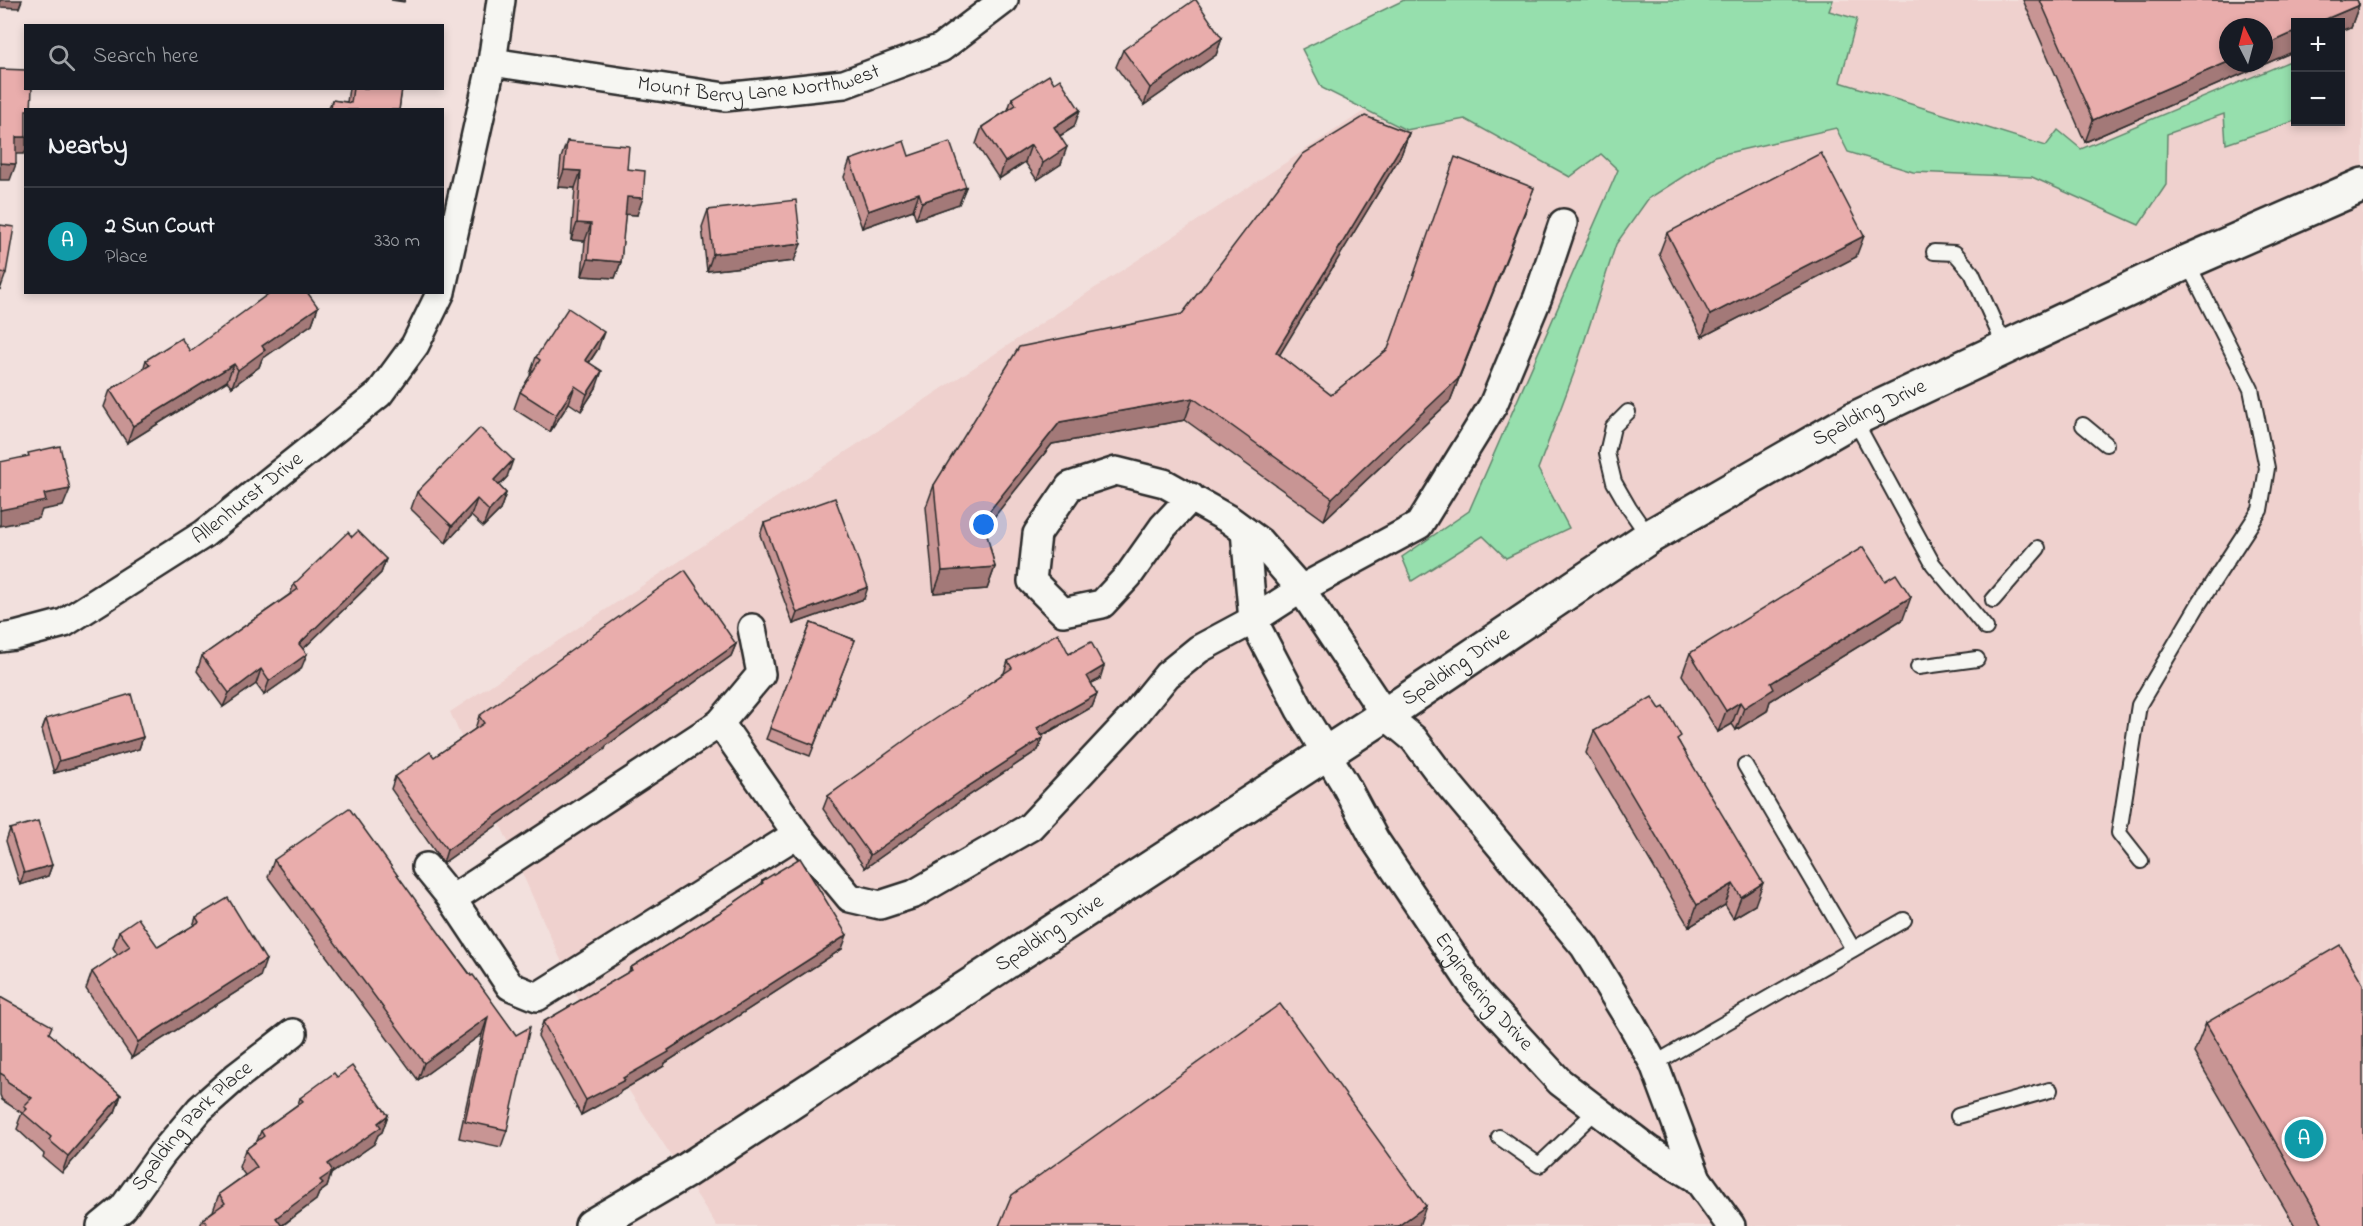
<!DOCTYPE html>
<meta charset="utf-8">
<style>
:root{--surface:#171b24;--page:#242831;--text:#f1f3f6;--muted:#9ea1a6;--line:#363941;--accent:#7c3aed}
body{margin:0;font-family:"Indie Flower",sans-serif;background:var(--page);color:var(--text)}
.controls{position:absolute;right:18px;top:18px;display:grid;overflow:hidden;border-radius:0px;box-shadow:0 3px 9px #0003}
.controls button{width:54px;height:54px;display:grid;place-items:center;padding:0;border:0;border-bottom:2px solid var(--line);background:var(--surface);color:var(--text);font:30px sans-serif}
.compass{position:absolute;left:2219px;top:18px;width:54px;height:54px;border-radius:50%;background:var(--surface);box-shadow:0 3px 9px #0003;rotate:354deg}
.you{position:absolute;left:984px;top:525px;width:21px;height:21px;margin:-15px;border:4px solid #fff;border-radius:50%;background:#1a73e8;box-shadow:0 0 0 9px #1a73e833}
.badge{display:grid;place-items:center;width:39px;height:39px;border-radius:50%;background:var(--accent);color:#fff;font-size:20px;font-weight:700}
.pin{position:absolute;translate:-50% -50%;border:3px solid #fff;box-shadow:0 2px 6px #0006}
.list{margin:0;padding:0;list-style:none}
h2{display:flex;justify-content:space-between;align-items:center;height:78px;margin:0;padding:0 24px;font-size:26px}
h2 small{font-size:20px;font-weight:400;color:var(--muted)}
.list li{display:grid;grid-template-columns:39px 1fr auto;gap:18px;align-items:center;box-sizing:border-box;height:108px;padding:0 24px;border-top:2px solid var(--line)}
.list b{display:block;font-size:22px;white-space:nowrap}
.list p{margin:0;font-size:20px;white-space:nowrap;color:var(--muted)}
.list em{font-size:20px;font-style:normal;color:var(--muted)}
.icon{flex:none;width:33px;height:33px;fill:none;stroke:currentColor;stroke-width:2;stroke-linecap:round;stroke-linejoin:round}
.map{position:relative;flex:none;width:2363px;height:1226px;overflow:hidden}
.search{position:absolute;background:var(--surface);box-shadow:0 3px 9px #0003;left:24px;top:24px;width:420px;height:66px;display:flex;align-items:center;gap:15px;box-sizing:border-box;padding:0 21px;border-radius:0px;color:var(--muted);font-size:22px}
.panel{position:absolute;background:var(--surface);box-shadow:0 3px 9px #0003;left:24px;top:108px;width:420px;height:186px;border-radius:0px}
.map>svg:first-child{display:block}
.built{fill:#efd1ce;fill-rule:evenodd}
.green{fill:#96dfad;stroke:#60856c;stroke-width:1.5}
.lines{fill:none;stroke-linecap:round;stroke-linejoin:round}
.lane-casing{stroke:#2b2b2b;stroke-width:18}
.street-casing{stroke:#2b2b2b;stroke-width:32}
.secondary-casing{stroke:#2b2b2b;stroke-width:38}
.lane{stroke:#f6f6f2;stroke-width:14}
.street{stroke:#f6f6f2;stroke-width:27}
.secondary{stroke:#f6f6f2;stroke-width:33}
.wall{fill:#c89594;stroke:#2b2b2b;stroke-width:1.5}
.shaded-wall{fill:#a37978;stroke:#2b2b2b;stroke-width:1.5}
.building{fill:#e9adac;stroke:#2b2b2b;stroke-width:1.5}
.labels{text-anchor:middle;dominant-baseline:central;stroke-width:5;stroke-linejoin:round;paint-order:stroke}
.street-label{font-size:21px;fill:#2b2b2b;stroke:#f6f6f2}
</style>
<div class="map">
<svg width="2363" height="1226" viewBox="0 0 2363 1226">
<rect width="100%" height="100%" fill="#f2e0dd"/>
<filter id="ink" filterUnits="userSpaceOnUse"><feTurbulence type="fractalNoise" baseFrequency=".0167" numOctaves="2"/><feDisplacementMap in="SourceGraphic" scale="12" xChannelSelector="R" yChannelSelector="G"/><feConvolveMatrix kernelMatrix="1 2 1 2 8 2 1 2 1" color-interpolation-filters="sRGB"/></filter>
<g filter="url(#ink)">
<path class="built" d="M1533 0H2363V1226H717L598 1043 450 712ZM2296 22H2340V122H2296ZM2228 27H2264V63H2228Z"/>
<polygon class="green" points="1404,0 1833,0 1829,11 1857,19 1840,82 2046,146 2058,130 2081,149 2295,59 2295,121 2226,144 2224,114 2167,134 2166,185 2139,225 2032,177 1913,172 1848,152 1836,128 1715,156 1648,199 1616,244 1574,373 1538,469 1569,528 1506,558 1483,536 1412,581 1402,557 1469,511 1618,170 1601,154 1570,177 1465,119 1406,130 1322,88 1302,49"/>
<g class="lines">
<g class="lane-casing">
<g id="lane">
<polyline points="1934,252 1955,253 1972,273 2006,349"/>
<polyline points="1628,412 1613,427 1607,453 1614,482 1629,508 1649,537"/>
<polyline points="1854,419 1933,564 1986,628"/>
<polyline points="2083,425 2106,444"/>
<polyline points="1993,600 2038,548"/>
<polyline points="1918,667 1977,659"/>
<polyline points="1745,765 1853,949"/>
<polyline points="2141,861 2119,833 2139,705 2200,602 2260,510 2267,468 2251,389 2187,262"/>
<polyline points="1654,1064 1904,920"/>
<polyline points="1958,1116 2050,1090"/>
<polyline points="1499,1137 1539,1165 1597,1110"/>
</g>
</g>
<g class="street-casing">
<g id="street">
<path id="s1" d="M492 62 725 97 844 84 941 48 1004 0"/>
<polyline points="442,287 492,62 501,0"/>
<polyline points="1191,497 1163,527 1129,575 1102,604 1063,612 1032,581 1037,534 1070,486 1116,471 1164,483 1230,520 1260,542 1301,589 1385,715 1414,739 1440,774 1584,946 1630,1021 1654,1064 1697,1179 1731,1226"/>
<path id="s2" d="M1245 531 1253 620 1300 710 1345 784 1375 840 1477 992 1560 1082 1649 1150 1697 1179"/>
<path id="s3" d="M0 638 15 636 64 623 204 534 379 394 415 345 441 292"/>
<polyline points="720,723 797,834 850,898 880,905 914,894 1030,827 1132,718 1167,675 1199,649 1253,620 1301,589 1419,525 1493,405 1538,297 1563,223"/>
<polyline points="426,867 452,899 510,986 537,997 797,834"/>
<polyline points="452,899 720,723 761,674 752,628"/>
<path id="s4" d="M101 1226 123 1208 162 1154 200 1109 236 1077 293 1033"/>
</g>
</g>
<g class="secondary-casing">
<g id="secondary">
<path id="s5" d="M592 1226 684 1172 1385 715 1649 537 1854 419 2187 262 2363 185"/>
</g>
</g>
<use href="#lane" class="lane"/>
<use href="#street" class="street"/>
<use href="#secondary" class="secondary"/>
</g>
<g class="wall">
<polygon points="391,0 405,0 404,2"/>
<polygon points="2023,0 2357,0 2359,5 2351,27 2295,22 2295,51 2085,142"/>
<polygon points="1222,38 1216,55 1144,105 1116,67 1123,50"/>
<polygon points="349,88 402,88 399,110 328,110 332,100 347,102"/>
<polygon points="1012,98 1074,127 1060,136 1061,164 1037,180 1025,162 999,179 976,144 982,127 1008,110"/>
<polygon points="1409,133 1401,155 1279,355 1331,395 1388,349 1526,210 1450,401 1324,520 1185,420 1052,444 985,528 995,567 987,589 934,593 926,507 934,485 1182,314"/>
<polygon points="567,141 627,169 637,215 625,214 621,262 615,278 582,276 585,241 571,240 575,188 558,187 561,158"/>
<polygon points="909,156 966,187 959,204 916,219 913,210 862,228 844,177 850,160"/>
<polygon points="708,210 794,261 707,271 702,227"/>
<polygon points="0,225 6,273 0,290"/>
<polygon points="1667,233 1856,257 1702,337 1659,254"/>
<polygon points="318,307 312,324 262,359 259,367 232,387 227,381 127,443 104,407 110,390 143,370 146,360 190,351"/>
<polygon points="598,349 589,363 596,388 581,411 569,403 550,432 514,409 520,392 531,375 530,374 536,357"/>
<polygon points="507,477 499,486 506,493 500,510 483,527 471,516 446,543 411,509 417,492"/>
<polygon points="764,523 864,599 793,624 760,535"/>
<polygon points="352,537 386,559 381,573 303,649 301,669 264,695 256,684 223,707 197,671 202,656 290,594 294,584"/>
<polygon points="1903,619 1770,701 1767,711 1736,730 1732,724 1718,732 1682,675 1690,653"/>
<polygon points="811,623 855,640 810,756 766,739"/>
<polygon points="736,644 731,656 606,746 605,749 443,863 391,789 395,777 434,757 475,729 479,716"/>
<polygon points="1069,654 1100,679 1091,683 1097,694 1092,707 1042,736 1043,738 1038,750 959,802 865,868 823,809 828,796 1004,673 1008,661"/>
<polygon points="46,719 143,737 139,749 54,773 42,730"/>
<polygon points="1594,731 1679,742 1755,905 1733,918 1725,905 1689,927 1586,753"/>
<polygon points="10,829 52,865 48,876 20,885 6,841"/>
<polygon points="274,860 440,934 516,1035 507,1130 501,1147 459,1138 482,1034 418,1080 268,877"/>
<polygon points="762,881 842,949 665,1063 664,1066 621,1091 619,1094 581,1115 538,1036 543,1022 629,972 630,968 719,913 761,884"/>
<polygon points="196,917 260,977 132,1058 86,989 92,972 118,955 113,948 119,931 158,947 193,926"/>
<polygon points="0,997 50,1034 121,1095 115,1112 62,1173 43,1157 44,1154 17,1129 19,1124 18,1123 22,1113 2,1100 0,1095"/>
<polygon points="2206,1023 2363,1226 2295,1226 2194,1053"/>
<polygon points="337,1077 388,1115 382,1132 378,1135 374,1144 331,1174 327,1187 319,1193 316,1200 282,1226 200,1226 203,1219 213,1211 219,1194 245,1175 239,1167 245,1150 257,1141 261,1131 298,1104 300,1098"/>
</g>
<g class="shaded-wall">
<polygon points="0,0 22,0 19,8 0,7"/>
<polygon points="2359,5 2351,27 2340,31 2340,22 2319,22"/>
<polygon points="2295,32 2295,51 2085,142 2093,120 2228,62 2228,63 2264,63 2264,46"/>
<polygon points="1222,38 1216,55 1144,105 1150,88"/>
<polygon points="1080,110 1074,127 1048,143 1054,127"/>
<polygon points="1409,133 1401,155 1268,374 1276,352"/>
<polygon points="16,137 26,137 26,151 24,154 10,154"/>
<polygon points="1031,145 1025,162 999,179 1005,162"/>
<polygon points="1067,147 1061,164 1037,180 1043,163"/>
<polygon points="0,163 16,164 10,180 0,180"/>
<polygon points="564,170 581,171 575,188 558,187"/>
<polygon points="966,187 959,204 916,219 922,202"/>
<polygon points="1534,188 1450,401 1324,520 1332,498"/>
<polygon points="919,193 913,210 862,228 868,211"/>
<polygon points="627,197 643,198 637,215 620,214"/>
<polygon points="577,223 591,224 585,241 571,240"/>
<polygon points="1864,236 1856,257 1702,337 1710,315"/>
<polygon points="801,244 794,261 707,271 713,254"/>
<polygon points="588,259 621,262 615,278 582,276"/>
<polygon points="318,307 312,324 262,359 259,367 232,387 238,370 262,346"/>
<polygon points="604,332 598,349 579,377 585,360"/>
<polygon points="234,364 227,381 127,443 133,426"/>
<polygon points="602,371 596,388 581,411 587,394"/>
<polygon points="575,386 569,403 550,432 556,415"/>
<polygon points="1193,398 1185,420 1052,444 975,541 983,519 1060,422"/>
<polygon points="513,460 507,477 487,497 494,480"/>
<polygon points="70,489 63,506 42,510 39,518 0,526 0,510 44,494"/>
<polygon points="506,493 500,510 483,527 489,511"/>
<polygon points="477,499 471,516 446,543 452,526"/>
<polygon points="386,559 381,573 294,658 299,644"/>
<polygon points="995,567 987,589 934,593 942,571"/>
<polygon points="868,587 864,599 793,624 797,613"/>
<polygon points="1911,597 1903,619 1770,701 1767,711 1736,730 1744,708 1771,683"/>
<polygon points="736,644 731,656 606,746 605,749 443,863 447,850"/>
<polygon points="307,654 301,669 264,695 269,681"/>
<polygon points="1104,666 1100,679 1082,688 1087,676"/>
<polygon points="261,669 256,684 223,707 229,693"/>
<polygon points="1097,694 1092,707 1032,741 1037,728"/>
<polygon points="1740,702 1732,724 1718,732 1726,711"/>
<polygon points="143,737 139,749 54,773 59,761"/>
<polygon points="1043,738 1038,750 959,802 865,868 870,855 964,789"/>
<polygon points="52,865 48,876 20,885 24,873"/>
<polygon points="1763,883 1755,905 1733,918 1741,897"/>
<polygon points="1733,884 1725,905 1689,927 1697,905"/>
<polygon points="847,935 842,949 665,1063 664,1066 621,1091 619,1094 581,1115 586,1100 668,1050"/>
<polygon points="266,960 260,977 132,1058 138,1042"/>
<polygon points="488,1017 482,1034 418,1080 424,1063"/>
<polygon points="121,1095 115,1112 62,1173 68,1156"/>
<polygon points="388,1115 382,1132 378,1135 374,1144 331,1174 327,1187 319,1193 316,1200 281,1226 276,1218 320,1180 328,1164"/>
<polygon points="1426,1206 1419,1226 1398,1226"/>
</g>
<g class="building">
<polygon points="1194,0 1196,0 1222,38 1150,88 1123,50"/>
<polygon points="2040,0 2357,0 2359,5 2319,22 2295,22 2295,32 2264,46 2264,27 2228,27 2228,62 2093,120"/>
<polygon points="0,69 26,70 26,88 32,88 31,110 26,110 26,137 16,137 16,164 0,163"/>
<polygon points="1049,75 1054,83 1060,79 1080,110 1054,127 1067,147 1043,163 1031,145 1005,162 982,127 1016,105 1012,98"/>
<polygon points="353,88 402,88 399,110 331,110 332,100 351,103"/>
<polygon points="1365,116 1409,133 1276,352 1331,395 1388,349 1455,157 1534,188 1458,379 1332,498 1193,398 1060,422 983,519 995,567 942,571 934,485 1019,347 1182,314 1303,154"/>
<polygon points="567,141 629,146 627,169 645,171 643,198 627,197 621,262 588,259 591,224 577,223 581,171 564,170"/>
<polygon points="904,141 909,156 950,142 966,187 922,202 919,193 868,211 850,160"/>
<polygon points="1821,153 1864,236 1710,315 1667,233"/>
<polygon points="796,200 801,244 713,254 708,210"/>
<polygon points="0,225 14,227 6,273 0,272"/>
<polygon points="271,292 307,292 318,307 262,346 265,350 238,370 234,364 133,426 110,390 150,365 146,360 181,338 190,351"/>
<polygon points="568,308 604,332 585,360 602,371 587,394 575,386 556,415 520,392 540,360 536,357"/>
<polygon points="480,428 513,460 494,480 506,493 489,511 477,499 452,526 417,492"/>
<polygon points="60,446 70,489 44,494 46,501 0,510 0,462 29,456 28,453"/>
<polygon points="835,498 868,587 797,613 764,523"/>
<polygon points="358,531 386,559 299,644 307,654 269,681 261,669 229,693 202,656 298,589 294,584 348,532 352,537"/>
<polygon points="1863,547 1885,581 1896,574 1911,597 1771,683 1774,689 1744,708 1740,702 1726,711 1690,653"/>
<polygon points="685,570 736,644 608,735 609,736 447,850 395,777 430,752 434,757 484,723 479,716"/>
<polygon points="811,623 855,640 814,745 770,728"/>
<polygon points="1058,633 1069,654 1091,642 1104,666 1087,676 1097,694 1037,728 1043,738 964,789 870,855 828,796 922,728 1012,668 1008,661"/>
<polygon points="131,694 143,737 59,761 46,719"/>
<polygon points="1652,697 1660,709 1664,707 1681,736 1677,739 1763,883 1741,897 1733,884 1697,905 1594,731"/>
<polygon points="349,808 440,934 471,976 473,975 516,1035 530,1027 507,1130 465,1121 488,1017 424,1063 274,860"/>
<polygon points="38,821 52,865 24,873 10,829"/>
<polygon points="800,858 847,935 668,1050 669,1052 623,1078 625,1080 586,1100 543,1022 632,970 630,968 719,913 763,883 762,881"/>
<polygon points="228,898 266,960 138,1042 92,972 130,946 119,931 138,918 158,947 199,922 196,917"/>
<polygon points="2340,945 2363,984 2363,1226 2324,1226 2206,1023"/>
<polygon points="0,997 52,1026 49,1033 121,1095 68,1156 49,1140 51,1137 23,1113 27,1109 24,1106 32,1098 8,1083 5,1076 0,1073"/>
<polygon points="1280,1004 1426,1206 1398,1226 999,1226 1012,1195"/>
<polygon points="352,1066 388,1115 378,1123 381,1127 328,1164 333,1171 320,1180 323,1183 276,1218 282,1226 208,1226 203,1219 225,1203 219,1194 257,1167 245,1150 264,1136 261,1131 303,1101 300,1098 334,1073 337,1077"/>
</g>
</g>
<g class="labels">
<g class="street-label">
<text stroke="none"><textPath href="#s1" startOffset="270">Mount Berry Lane Northwest</textPath></text>
<text stroke="none"><textPath href="#s5" startOffset="1515">Spalding Drive</textPath></text>
<text stroke="none"><textPath href="#s3" startOffset="288">Allenhurst Drive</textPath></text>
<text stroke="none"><textPath href="#s5" startOffset="1029">Spalding Drive</textPath></text>
<text stroke="none"><textPath href="#s5" startOffset="543">Spalding Drive</textPath></text>
<text stroke="none"><textPath href="#s2" startOffset="528">Engineering Drive</textPath></text>
<text stroke="none"><textPath href="#s4" startOffset="136">Spalding Park Place</textPath></text>
</g>
</g>
</svg>
<div class="controls">
<button>+</button>
<button>−</button>
</div>
<svg class="compass" viewBox="-18 -18 36 36"><path d="M0-13l5 13h-10z" fill="#e53935"/><path d="M0 13l5-13h-10z" fill="#9ea1a6"/></svg>
<div class="you"></div>
<div class="pin badge" style="left:2304px;top:1139px;background:#0f9aa8">A</div>
<div class="search"><svg class="icon" aria-label="search" viewBox="0 0 24 24"><circle cx="10" cy="10" r="6"/><path d="M15 15l6 6"/></svg>Search here</div>
<section class="panel">
<h2>Nearby<small></small></h2>
<ul class="list">
<li><span class="badge" style="background:#0f9aa8">A</span><div><b>2 Sun Court</b><p>Place</p></div><em>330 m</em></li>
</ul>
</section>
</div>
